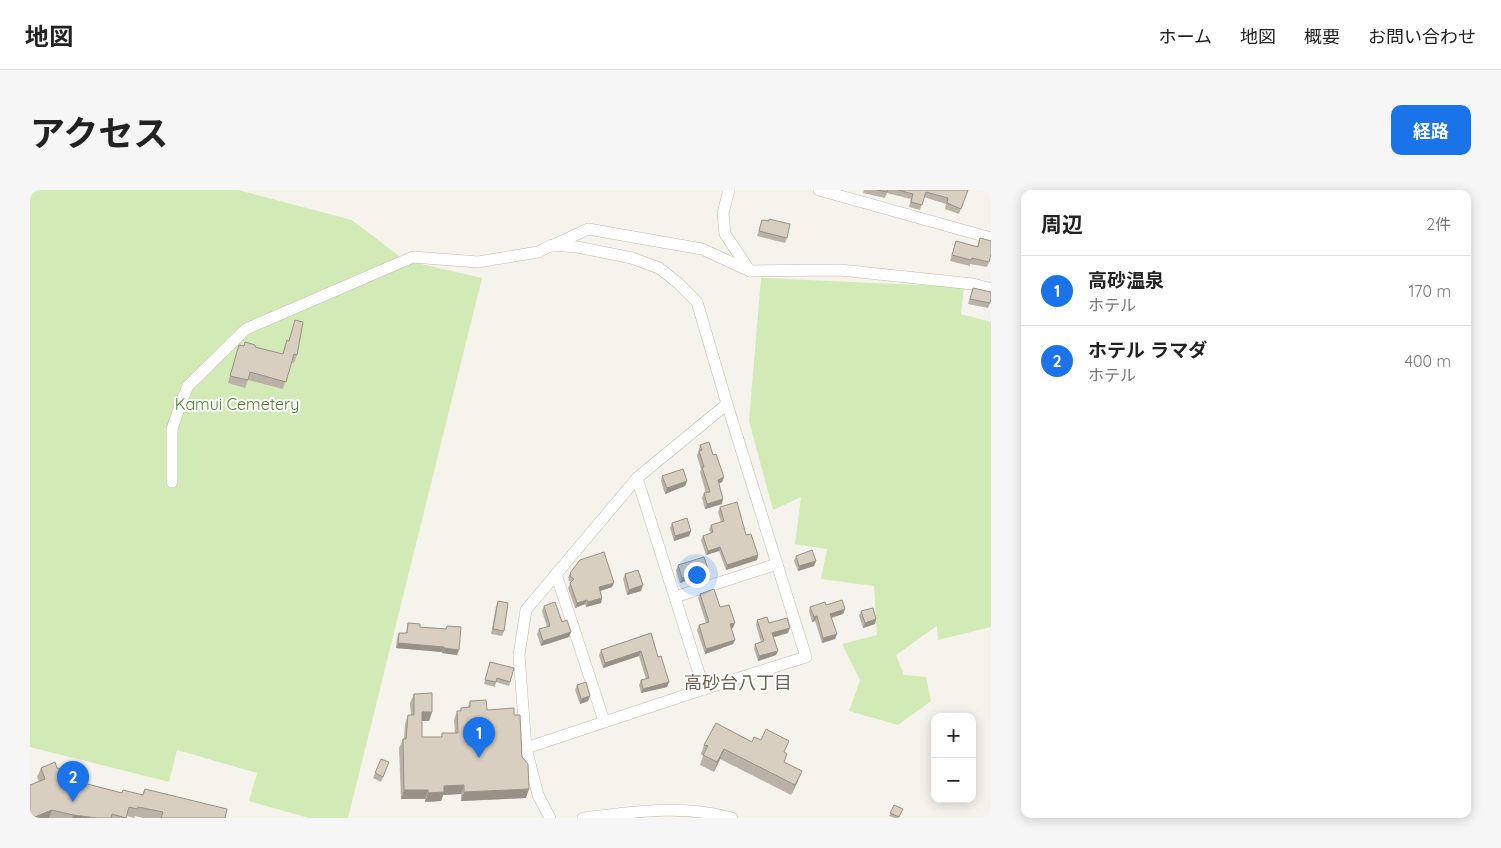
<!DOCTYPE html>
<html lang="ja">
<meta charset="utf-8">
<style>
:root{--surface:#fff;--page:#f6f6f6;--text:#222;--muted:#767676;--line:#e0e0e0;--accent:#1a73e8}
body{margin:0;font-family:Quicksand,"Noto Sans JP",sans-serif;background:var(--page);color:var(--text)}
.controls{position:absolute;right:15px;bottom:15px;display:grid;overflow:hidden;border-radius:10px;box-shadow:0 2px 12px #0003}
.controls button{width:45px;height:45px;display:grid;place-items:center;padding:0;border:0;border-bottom:1px solid var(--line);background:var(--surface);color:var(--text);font:25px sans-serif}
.you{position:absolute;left:666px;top:384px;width:18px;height:18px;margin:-12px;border:4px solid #fff;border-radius:50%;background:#1a73e8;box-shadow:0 0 0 8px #1a73e833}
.badge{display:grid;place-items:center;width:32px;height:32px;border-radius:50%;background:var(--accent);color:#fff;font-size:16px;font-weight:700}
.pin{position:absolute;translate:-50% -41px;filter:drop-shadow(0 1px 2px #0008)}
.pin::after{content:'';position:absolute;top:26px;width:18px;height:15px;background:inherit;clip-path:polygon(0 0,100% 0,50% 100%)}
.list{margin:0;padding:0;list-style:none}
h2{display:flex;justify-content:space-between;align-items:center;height:65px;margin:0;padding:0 20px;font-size:21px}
h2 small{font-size:16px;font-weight:400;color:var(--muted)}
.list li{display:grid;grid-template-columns:32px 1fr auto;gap:15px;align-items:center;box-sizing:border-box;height:70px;padding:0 20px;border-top:1px solid var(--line)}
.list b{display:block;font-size:19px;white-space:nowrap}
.list p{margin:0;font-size:16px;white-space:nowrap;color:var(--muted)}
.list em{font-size:16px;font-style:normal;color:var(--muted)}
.map{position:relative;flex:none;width:961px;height:628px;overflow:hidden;border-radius:10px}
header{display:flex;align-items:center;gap:30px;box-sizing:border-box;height:70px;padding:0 25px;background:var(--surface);border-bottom:1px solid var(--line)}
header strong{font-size:24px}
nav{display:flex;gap:28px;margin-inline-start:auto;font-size:18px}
.intro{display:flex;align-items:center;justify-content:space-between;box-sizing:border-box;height:120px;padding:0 30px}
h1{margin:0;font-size:35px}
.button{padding:12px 22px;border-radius:10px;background:var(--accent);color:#fff;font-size:18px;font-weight:700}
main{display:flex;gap:30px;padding:0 30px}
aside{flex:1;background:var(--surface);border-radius:10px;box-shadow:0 2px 12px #0003}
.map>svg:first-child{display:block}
.green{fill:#d2eab5}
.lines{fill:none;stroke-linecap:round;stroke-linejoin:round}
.minor-casing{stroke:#c2bbae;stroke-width:12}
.minor{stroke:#fff;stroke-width:11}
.wall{fill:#bab2a6}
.shaded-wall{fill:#979187}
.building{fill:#d8cfc1;stroke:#979187}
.labels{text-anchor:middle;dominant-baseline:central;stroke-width:4;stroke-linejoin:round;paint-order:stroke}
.park-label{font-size:16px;fill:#4a7f2a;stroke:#fff}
.neighbourhood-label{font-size:18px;fill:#6e6250;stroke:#fff}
</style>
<header>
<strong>地図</strong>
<nav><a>ホーム</a><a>地図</a><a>概要</a><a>お問い合わせ</a></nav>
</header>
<div class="intro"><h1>アクセス</h1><a class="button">経路</a></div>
<main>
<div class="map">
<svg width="961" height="628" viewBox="0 0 961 628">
<rect width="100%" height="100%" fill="#f6f3ec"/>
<g class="green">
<polygon points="0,0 208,0 322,30 374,70 452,88 318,628 279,628 219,611 227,583 147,560 139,592 0,557"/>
<polygon points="731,88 934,97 931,124 961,132 961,437 908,450 907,436 866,465 874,485 896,487 901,511 868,535 819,521 830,490 812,454 847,445 844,396 791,389 797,359 765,354 771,307 743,320 719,231"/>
</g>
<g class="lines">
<g class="minor-casing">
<g id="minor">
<polyline points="699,0 693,23 695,44 720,81"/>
<polyline points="789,0 961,48"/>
<polyline points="524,55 558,39 672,59 720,81 810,80 943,94 961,99"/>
<polyline points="607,288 674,499"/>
<polyline points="142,292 142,239 152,210 158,196 216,139 383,67 448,72 508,62 522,55 547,57 602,68 629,78 648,93 667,112 697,214 776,467 674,499 496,558"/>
<polyline points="526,384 574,531"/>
<polyline points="645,407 747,374"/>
<polyline points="520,628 508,605 496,558 489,465 496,420 607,288 697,214"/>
<path d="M553 628C604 622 651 614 702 628"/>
</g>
</g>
<use href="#minor" class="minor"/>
</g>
<g class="wall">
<polygon points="834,0 938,0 929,24 915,19 916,14 894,7 890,20 879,17 881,9 857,3 855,8 833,3"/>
<polygon points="732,30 738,31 757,48 755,53 727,46"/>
<polygon points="950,48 959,72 957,77 940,74 940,76 920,71 926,51 947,57"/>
<polygon points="943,98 960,113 958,118 938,114"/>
<polygon points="265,130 267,165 264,173 261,172 253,199 218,190 215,198 198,193 209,155 214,156 225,157 252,164 257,150 259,151"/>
<polygon points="670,255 683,265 694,287 692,292 689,294 692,314 675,319 672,308 674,303 676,303 670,282 671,279 667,266"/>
<polygon points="632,286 657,291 655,296 635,304 631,291"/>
<polygon points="690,317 716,345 728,365 727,370 696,380 689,361 676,365 671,350 673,346 681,343 679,340 681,335 691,332 688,322"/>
<polygon points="642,333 661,341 659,346 644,351 640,338"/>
<polygon points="766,366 786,371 784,376 768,381 764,371"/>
<polygon points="648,375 678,379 676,384 650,393 646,380"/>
<polygon points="540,383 582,397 570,401 572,408 571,413 556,417 555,414 545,418 538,398 541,392 538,390 539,388 538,388"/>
<polygon points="595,384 611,401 597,405 593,389"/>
<polygon points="670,404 690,417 703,438 701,438 705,450 703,454 675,464 667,440 669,435 676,433 668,408"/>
<polygon points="468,411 474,441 472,446 461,444 466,416"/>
<polygon points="796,415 815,419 813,424 802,428 805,449 792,453 785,431 782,432 779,421 780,417"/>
<polygon points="514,416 532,432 541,442 539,447 511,456 507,444 509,439 517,437 512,421"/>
<polygon points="831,421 846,429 845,434 833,438 829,426"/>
<polygon points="727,430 739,433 758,443 743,447 746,465 728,471 724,459 725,454 731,452 726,435"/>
<polygon points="378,433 390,437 415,439 417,436 427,465 412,463 412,462 366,458 367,448 369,443 376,443"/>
<polygon points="621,443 637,497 611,503 609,495 611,490 616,489 609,466 573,478 569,465 571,460"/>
<polygon points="460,472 480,492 479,496 466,492 465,497 454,494"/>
<polygon points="547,495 560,506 558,511 550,514 545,500"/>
<polygon points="384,504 402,522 399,531 392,531 392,547 411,547 412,543 425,543 424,530 427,521 430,521 431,518 438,517 440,511 457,520 484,525 492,567 496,608 431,611 431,604 413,605 411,611 395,612 395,609 371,609 369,558 373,549 374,549 375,534 378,525 381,525 380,513"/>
<polygon points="731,550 755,562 754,572 768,591 761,605 690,569 684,582 670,575 673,566 671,564 674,555 722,552"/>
<polygon points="351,569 359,572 351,592 343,588"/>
<polygon points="11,578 27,578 42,590 92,603 113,605 115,599 195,628 113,628 105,626 104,628 97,626 96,628 0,628 9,591 7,587"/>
<polygon points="864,615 873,619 868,628 865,628 859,626"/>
</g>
<g class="shaded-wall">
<polygon points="694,287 692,292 686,294 688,290"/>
<polygon points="657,291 655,296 635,304 637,298"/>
<polygon points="693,309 692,314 675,319 677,314"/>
<polygon points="661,341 659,346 644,351 645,346"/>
<polygon points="690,357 689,361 676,365 678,361"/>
<polygon points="728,365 727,370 696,380 697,375"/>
<polygon points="786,371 784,376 768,381 769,376"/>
<polygon points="678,379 676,384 650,393 652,388"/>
<polygon points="584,393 582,397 567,402 569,397"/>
<polygon points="613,395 611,401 597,405 599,400"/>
<polygon points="572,408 571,413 556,417 558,412"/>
<polygon points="557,410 555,414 545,418 547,413"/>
<polygon points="815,419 813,424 799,428 800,424"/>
<polygon points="787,426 785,431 782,432 784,427"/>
<polygon points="846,429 845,434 833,438 835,433"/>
<polygon points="705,433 703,438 698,439 700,434"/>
<polygon points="760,438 758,443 741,448 742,443"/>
<polygon points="541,442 539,447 511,456 513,451"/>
<polygon points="807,444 805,449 792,453 793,448"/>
<polygon points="705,450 703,454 675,464 676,459"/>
<polygon points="368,453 414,457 412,462 366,458"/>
<polygon points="414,458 429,460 427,465 412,463"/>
<polygon points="611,461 609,466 573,478 575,473"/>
<polygon points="748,461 746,465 728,471 729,466"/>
<polygon points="639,492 637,497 611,503 613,499"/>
<polygon points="560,506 558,511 550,514 551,509"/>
<polygon points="392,522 402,522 399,531 389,531"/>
<polygon points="694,559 690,569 684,582 687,572"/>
<polygon points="772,581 768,591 761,605 765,595"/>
<polygon points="434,595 431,604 413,605 411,611 395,612 398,603 414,596"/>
<polygon points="499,599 496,608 431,611 434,602"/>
<polygon points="374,600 398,600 395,609 371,609"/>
<polygon points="22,620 19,628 2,628"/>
<polygon points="43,625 67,628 42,628"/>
</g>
<g class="building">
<polygon points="847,0 858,0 857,2"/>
<polygon points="868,0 938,0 931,19 917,13 918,8 896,2 892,15 881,12 883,4"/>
<polygon points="739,29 760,34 757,48 729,41 732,30 739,31"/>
<polygon points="950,48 961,51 961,64 959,72 942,68 941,70 922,65 926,51 948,57"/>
<polygon points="943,98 961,102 961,108 960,113 940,109"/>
<polygon points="265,130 273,132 267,165 264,164 256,192 220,182 218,190 200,186 209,155 214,156 215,152 225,155 225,157 253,164 257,150 259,151"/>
<polygon points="679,252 683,265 686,264 694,287 688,290 693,309 677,314 674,303 680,302 672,277 674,277 669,261 672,260 670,255"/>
<polygon points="653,279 657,291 637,298 632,286"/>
<polygon points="707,312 716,345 721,344 728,365 697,375 690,357 678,361 673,346 683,342 681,335 694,331 690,317"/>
<polygon points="657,328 661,341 645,346 642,333"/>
<polygon points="782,360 786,371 769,376 766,366"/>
<polygon points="574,362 584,393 569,397 572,408 558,412 557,410 547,413 540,393 544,389 540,386 541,384 540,383 550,370"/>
<polygon points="674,367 678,379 652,388 648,375"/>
<polygon points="608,380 613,395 599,400 595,384"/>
<polygon points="684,399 690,417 699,415 705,433 700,434 705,450 676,459 669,435 679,432 670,404"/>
<polygon points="812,410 815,419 800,424 807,444 793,448 787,426 784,427 780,417 795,412 796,415"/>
<polygon points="468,411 478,413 474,441 463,439"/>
<polygon points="525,412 532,432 537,430 541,442 513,451 509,439 520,436 514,416"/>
<polygon points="843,418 846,429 835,433 831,421"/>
<polygon points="737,427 739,433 757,428 760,438 742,443 748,461 729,466 725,454 734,451 727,430"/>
<polygon points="378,433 390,434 390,437 416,439 417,436 431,437 429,460 414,458 414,457 368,453 369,443 377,443"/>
<polygon points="621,443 628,467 631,466 639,492 613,499 611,490 619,488 611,461 575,473 571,460"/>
<polygon points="460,472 484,478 480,492 467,488 466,492 455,490"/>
<polygon points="556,492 560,506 551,509 547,495"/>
<polygon points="402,503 402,522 392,522 392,547 412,547 412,543 428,543 427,521 431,521 431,518 440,517 440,511 456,510 457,520 484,518 484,525 490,525 492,567 498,574 499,599 434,602 434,595 414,596 414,602 398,603 398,600 374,600 373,549 376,549 378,525 384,525 384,504"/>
<polygon points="686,533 722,552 724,547 731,550 736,539 759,551 754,562 757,564 754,572 772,581 765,595 694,559 687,572 673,565 678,556 674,555"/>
<polygon points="351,569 359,572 353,587 345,583"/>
<polygon points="25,572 27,578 44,582 42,590 92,603 93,600 113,605 115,599 197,619 195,628 131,628 133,622 108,617 107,619 99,617 96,628 82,624 81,628 67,628 43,625 22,620 2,628 0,628 0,595 15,589 11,578"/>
<polygon points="864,615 873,619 869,627 860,623"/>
</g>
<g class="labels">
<g class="park-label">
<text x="207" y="214">Kamui Cemetery</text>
</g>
<g class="neighbourhood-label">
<text x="708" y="492">高砂台八丁目</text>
</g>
</g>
</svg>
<div class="controls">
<button>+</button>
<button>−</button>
</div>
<div class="you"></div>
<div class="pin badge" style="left:449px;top:568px">1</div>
<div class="pin badge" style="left:43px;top:612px">2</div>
</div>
<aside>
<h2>周辺<small>2件</small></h2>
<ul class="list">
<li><span class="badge">1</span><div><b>高砂温泉</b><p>ホテル</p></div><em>170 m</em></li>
<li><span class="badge">2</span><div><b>ホテル ラマダ</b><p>ホテル</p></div><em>400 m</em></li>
</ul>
</aside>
</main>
